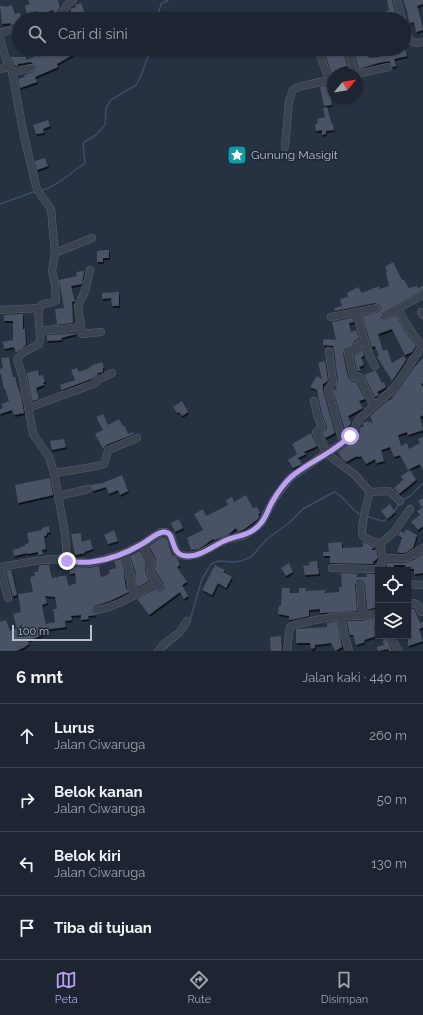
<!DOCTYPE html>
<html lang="id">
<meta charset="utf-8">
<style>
:root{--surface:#1c2531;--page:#252d39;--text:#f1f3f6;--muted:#a0a5ab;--line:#3a424d;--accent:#bca0f2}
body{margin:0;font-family:Raleway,sans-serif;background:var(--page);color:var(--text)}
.controls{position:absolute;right:12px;bottom:12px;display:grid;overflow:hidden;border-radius:0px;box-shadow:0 1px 3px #0004}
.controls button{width:36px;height:36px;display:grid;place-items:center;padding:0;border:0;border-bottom:1px solid var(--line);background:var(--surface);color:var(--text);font:20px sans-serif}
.compass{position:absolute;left:327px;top:68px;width:36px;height:36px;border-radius:50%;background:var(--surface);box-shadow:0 1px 3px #0004;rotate:60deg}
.scale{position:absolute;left:12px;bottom:10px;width:80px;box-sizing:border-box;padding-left:4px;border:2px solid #b8becb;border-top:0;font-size:11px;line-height:14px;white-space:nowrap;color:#b8becb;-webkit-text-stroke:3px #1f2836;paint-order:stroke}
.stop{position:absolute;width:12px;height:12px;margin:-9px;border:3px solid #bca0f2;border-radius:50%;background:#fff}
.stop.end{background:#bca0f2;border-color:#fff;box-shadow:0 1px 4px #0008}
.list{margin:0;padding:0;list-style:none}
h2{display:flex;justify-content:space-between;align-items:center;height:52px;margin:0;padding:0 16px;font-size:17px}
h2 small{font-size:13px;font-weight:400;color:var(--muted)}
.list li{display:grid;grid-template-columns:26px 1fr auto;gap:12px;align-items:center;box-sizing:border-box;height:64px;padding:0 16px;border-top:1px solid var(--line)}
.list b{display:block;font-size:15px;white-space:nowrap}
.list p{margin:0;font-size:13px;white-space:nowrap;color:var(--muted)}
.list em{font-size:13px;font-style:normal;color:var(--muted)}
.icon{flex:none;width:22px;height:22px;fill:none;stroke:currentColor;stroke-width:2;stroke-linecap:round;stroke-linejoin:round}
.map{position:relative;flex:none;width:423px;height:651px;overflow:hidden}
.search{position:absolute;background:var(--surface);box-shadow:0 1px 3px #0004;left:12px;right:12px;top:12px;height:44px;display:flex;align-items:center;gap:10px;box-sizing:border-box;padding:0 14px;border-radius:22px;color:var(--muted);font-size:15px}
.sheet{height:308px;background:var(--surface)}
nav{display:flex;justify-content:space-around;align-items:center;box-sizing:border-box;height:56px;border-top:1px solid var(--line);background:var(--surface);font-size:11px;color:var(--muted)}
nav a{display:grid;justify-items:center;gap:2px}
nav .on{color:var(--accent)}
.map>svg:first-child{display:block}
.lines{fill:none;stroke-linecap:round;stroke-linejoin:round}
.stream{stroke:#3c4d6a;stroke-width:1.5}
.building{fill:#485265;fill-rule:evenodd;filter:url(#shadow)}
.minor-casing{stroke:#59616e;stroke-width:8}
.minor{stroke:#3b4351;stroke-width:7}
.route{stroke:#bca0f2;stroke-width:5}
.labels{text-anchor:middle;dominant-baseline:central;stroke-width:3;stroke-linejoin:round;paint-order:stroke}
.poi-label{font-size:12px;fill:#b8becb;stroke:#1f2836;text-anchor:start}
</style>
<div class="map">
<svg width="423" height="651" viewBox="0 0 423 651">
<defs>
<filter id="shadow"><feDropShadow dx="1" dy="2" stdDeviation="0" flood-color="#0009"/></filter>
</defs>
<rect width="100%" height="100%" fill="#263141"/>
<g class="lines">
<g class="stream">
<polyline points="157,19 161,4 168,0"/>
<path d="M41 190C50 191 75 170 85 163L83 143 97 134 105 125 106 108 111 100 136 85 140 78 151 49"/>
<polyline points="0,204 36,191"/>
<polyline points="403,500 410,496 423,483"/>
<polyline points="366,516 382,521 389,519 399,504"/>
<path d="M190 620 202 579 211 564 219 561 233 562 241 561 251 557 267 539 290 522 303 509 334 492C346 496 350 511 362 515"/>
<polyline points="163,651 176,639"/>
</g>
</g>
<g class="building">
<polygon points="28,0 58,0 60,7 57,13 54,14 53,10 39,15 37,11 27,14 25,6 30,4"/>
<polygon points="387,0 392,0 396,16 388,19 381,19 379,14 389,10"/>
<polygon points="403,0 423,0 423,4 417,6 421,19 423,30 416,32 414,22 410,23 407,14 408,14"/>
<polygon points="81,3 87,18 74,19 70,9 76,7 75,5"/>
<polygon points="12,5 15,14 20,13 22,19 19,19 19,23 16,24 11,25 10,23 2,24 0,6 4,6 5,7"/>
<polygon points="52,49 59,49 60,53 67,49 71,49 74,54 57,64 58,67 35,77 37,82 20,88 18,79 25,77 24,75 34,72 36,67 31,62 18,64 18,66 15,66 10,57 26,57 26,60 38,55 39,57 45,54 45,55 53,52"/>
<polygon points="337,49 347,49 344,55 350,74 348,74 347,66 337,69 338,70 335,70 336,74 332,74 325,54 337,50"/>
<polygon points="383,49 405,49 407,56 394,59 396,66 393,67 389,61 378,63 359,69 355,56 368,53 369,58 379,57 384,55"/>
<polygon points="329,85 332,105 324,106 320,87"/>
<polygon points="327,107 332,124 333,124 334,130 326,131 326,134 322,135 322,130 316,131 315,124 318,123 317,119 325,117 323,108"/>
<polygon points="48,120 50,126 43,129 44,133 36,134 33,125"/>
<polygon points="45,158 48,166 37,170 35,161"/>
<polygon points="104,250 109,250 109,258 103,258 103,262 97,262 97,251"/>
<polygon points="393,262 402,280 404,280 409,288 417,286 418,288 423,286 423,290 381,313 381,318 384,320 396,315 406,333 416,346 412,352 405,355 392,329 378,334 383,351 387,349 392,363 404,356 406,360 392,381 377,357 379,356 375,346 372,347 362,316 379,312 381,309 380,305 375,303 335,311 334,308 342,306 340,299 348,297 347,293 358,287 362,293 379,286 380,289 389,286 386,273 387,272 385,267"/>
<polygon points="84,271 82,284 71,286 75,301 72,302 73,323 44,326 57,324 55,309 64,308 59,280 77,276 76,272"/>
<polygon points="119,292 119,306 112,306 111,298 102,299 102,293"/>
<polygon points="23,314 23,329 25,329 26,345 16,353 14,347 4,349 3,342 13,340 13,321 4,321 4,315"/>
<polygon points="352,318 354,322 349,323 351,332 356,330 359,338 354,341 353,346 345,349 343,354 348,377 352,382 356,382 365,399 359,401 363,408 348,416 351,423 349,426 347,427 348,429 346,433 333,390 337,389 336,386 338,381 334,350 333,346 323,345 323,339 336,340 332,322"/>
<polygon points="76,333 76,334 61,338 62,340 47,341 47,335"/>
<polygon points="363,350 364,356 361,357 364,365 359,367 361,371 357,371 354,356 360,353"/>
<polygon points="9,357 13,377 15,377 18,388 21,395 24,413 14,415 12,410 0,414 0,409 3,408 1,404 9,401 5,389 4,389 1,374 0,374 0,369 3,368 1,358"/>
<polygon points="423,358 423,383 421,384 423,387 423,415 420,417 423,430 408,435 407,432 398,435 401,446 407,443 409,449 420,443 418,439 423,437 423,471 420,464 408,470 400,455 394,457 390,447 381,450 384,461 376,463 375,459 366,464 361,456 358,457 357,456 346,462 342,459 338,452 357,439 356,436 360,433 359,430 360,428 364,426 362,423 367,421 373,423 370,416 386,402 394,398 392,397 397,392 412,370"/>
<polygon points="325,361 328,381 323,384 323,390 335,433 325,438 329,445 328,446 322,433 327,429 327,426 322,414 317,390 310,387 317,376 322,379 318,363"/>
<polygon points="102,362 104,367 103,368 103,372 97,373 98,375 91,379 62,390 60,385 75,380 71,370 77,368 79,372 90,368 89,367 95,364"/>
<polygon points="38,370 39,376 43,375 45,382 43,382 44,385 36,388 39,399 32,401 27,373"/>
<polygon points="374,371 376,371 382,383 384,382 386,387 377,392 379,395 375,397 364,375"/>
<polygon points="182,401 188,412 182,416 179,412 177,413 173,407"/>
<polygon points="103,414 108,425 119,419 123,426 125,426 128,434 133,432 134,434 106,445 103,449 95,434 103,430 96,417"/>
<polygon points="311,433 317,446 304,452 306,454 298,458 302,464 293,468 288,460 297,454 292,444"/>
<polygon points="64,439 66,447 52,450 50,441"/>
<polygon points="410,470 416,480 399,494 394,488 403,480 401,476"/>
<polygon points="122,475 128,491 120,495 118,490 109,494 106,487 93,491 91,485 100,483 100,484"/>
<polygon points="50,478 53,495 18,503 15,485"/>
<polygon points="246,495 253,508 257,507 260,513 258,514 259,516 258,519 243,530 238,532 236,528 229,534 214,540 213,539 199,549 191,550 187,538 203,530 194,514 203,509 206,516 228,505 226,500 232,497 234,502"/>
<polygon points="423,498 423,526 418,530 411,522 420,515 417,511 422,508 418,501"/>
<polygon points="390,504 395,512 387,519 381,511"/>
<polygon points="179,519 183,528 175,532 171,523"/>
<polygon points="49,526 50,532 47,533 47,535 44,536 46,549 42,550 43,555 38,555 38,552 27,554 27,553 14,556 13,550 20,548 20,547 25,546 25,544 29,543 27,533 42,530 42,528"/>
<polygon points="406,529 417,535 413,548 405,553 400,553 397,552 402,538 398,535 401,531 404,533"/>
<polygon points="114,530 118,541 108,544 104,535"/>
<polygon points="81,533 82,542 90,539 93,549 84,552 85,553 75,555 71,534"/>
<polygon points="162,537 167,539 172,555 177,558 180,565 177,567 187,582 182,585 188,596 184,599 180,592 149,615 137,599 155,589 160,592 165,589 164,584 155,570 156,559 149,546"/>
<polygon points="342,542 342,548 363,547 363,542 374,547 371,550 376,550 378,558 373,562 373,564 330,563 330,556 323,556 323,552 329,552 328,543"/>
<polygon points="140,551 146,562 145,571 149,581 137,588 135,578 136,573 130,556"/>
<polygon points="423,554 423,573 414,574 414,569 406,569 405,565 394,565 394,570 387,570 387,566 386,566 387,563 406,563 413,560 417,560 414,559"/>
<path d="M121 559 125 573 124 576 126 588 129 592 110 601 94 606 92 611 96 615 88 616 89 619 81 620V615L71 616 72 620 65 621 66 627 44 630 45 634 28 641 29 644 23 648 16 651H0V622L6 620 10 631 17 628 13 614 21 612 18 594 33 592 30 577 35 576 34 572H38L39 565H49L52 578 59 577V576H66L69 586 76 583 75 573 70 574 69 566 90 568 99 566 101 577 110 574 109 570 116 568 114 561ZM45 596 55 597 57 609H53L55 622 46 624 42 605 47 603Z"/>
<polygon points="317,561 319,574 305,575 303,566 310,565 309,562"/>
<polygon points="289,563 293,572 286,576 281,568"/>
<polygon points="215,565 225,570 223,572 232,577 226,588 218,583 212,595 202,590"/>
<polygon points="11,570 17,595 13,596 6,571"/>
<polygon points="341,573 357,574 357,577 367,577 366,574 375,574 375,582 376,582 377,592 375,592 377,607 367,610 365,584 363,581 359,580 357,581 355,585 357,611 320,613 320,609 309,610 309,616 291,620 289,620 289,616 278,614 279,605 281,606 282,588 290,588 290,593 299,593 299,588 306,588 306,591 325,590 325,593 339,592 339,587 342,587"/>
<polygon points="408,609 414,609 420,623 423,622 423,627 419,629 423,641 408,646"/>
<polygon points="378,617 378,627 374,628 377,636 364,640 365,642 356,645 353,635 350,635 347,621 363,621"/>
<polygon points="337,621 342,647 335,651 331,643 315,645 315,648 311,649 310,643 296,643 296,629 327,627 327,623"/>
<polygon points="281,636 282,651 271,651 270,637"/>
<polygon points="382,636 386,636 392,651 389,651 388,649 378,651 377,647 384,645"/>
</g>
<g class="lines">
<g class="minor-casing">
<g id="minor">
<polyline points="397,0 402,19"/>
<polyline points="54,19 60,17 67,5 73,0"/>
<polyline points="404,25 410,41 417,43 423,42"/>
<polyline points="0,33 19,28"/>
<path d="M0 38 6 60 12 72 24 136 36 186 38 191 51 209 55 253 52 271 55 284 56 301C52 303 47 303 43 304 33 309 43 334 39 344L24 352 17 359 23 378 33 434 49 457 54 473 65 533 67 561"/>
<polyline points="318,49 329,80"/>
<polyline points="0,69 9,67"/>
<polyline points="12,72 31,68"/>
<polyline points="355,74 349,54 352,51 361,49"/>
<polyline points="357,74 388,67"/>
<polyline points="285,147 289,101 293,90 298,87 333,79"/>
<polyline points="55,253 92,238"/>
<polyline points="90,270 85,291 78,306 82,334 101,332"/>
<polyline points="398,309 410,330 422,346"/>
<polyline points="0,310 39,308"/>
<polyline points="421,312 423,315"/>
<polyline points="356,313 370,357 375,366"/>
<polyline points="385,315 423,295"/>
<polyline points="331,317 376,308"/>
<polyline points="40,331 81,327"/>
<polyline points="365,341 358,344 358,349 348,353 353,376 354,377 359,376 374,406"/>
<polyline points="329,351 333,382 328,389 343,443"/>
<path d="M314 401 317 415 322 427 316 432 326 453 355 475 370 492C368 499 359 532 363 536 367 540 375 542 380 544L383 558"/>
<polyline points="28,408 96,383 96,381 112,373"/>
<path d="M54 473C71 470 87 469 104 464L108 450 137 438"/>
<polyline points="370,492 389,491 400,501"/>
<polyline points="58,496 88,489"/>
<polyline points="142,544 151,561 150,571 154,579 160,587"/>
<polyline points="380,544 394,532 410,509"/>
<polyline points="124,553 131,575 129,576 132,584 131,586 135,594"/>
<polyline points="0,567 41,560 58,559 67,561 90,563 102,560 124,553 142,544 161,532 166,532 171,536 177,553 181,555 188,556 199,554 225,540 245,535 256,528 262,522 274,499 290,478 326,453 343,443 350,436 359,419 393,389 423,345"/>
<polyline points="0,568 8,598"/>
<polyline points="332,568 379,569"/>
<polyline points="379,570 383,558 406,558 423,548"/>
<polyline points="408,584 423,585"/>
<polyline points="360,585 362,616"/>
<polyline points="408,604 414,603 418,605 421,612"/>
<path d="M97 610C118 606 134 595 152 585L156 581"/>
<polyline points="341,616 344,634 349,651"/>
<polyline points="391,636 398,651"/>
<polyline points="158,651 164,644 179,633 187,621"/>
<path d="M287 651 290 627 293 625C309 621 324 618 340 616 353 615 366 618 378 612"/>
</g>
</g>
<use href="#minor" class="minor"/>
</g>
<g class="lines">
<path class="route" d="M67 561C75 562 83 563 91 562 108 560 127 553 142 544 148 541 156 533 163 532 177 530 168 557 188 556 201 556 213 546 224 541 237 535 251 536 261 523 267 516 269 506 274 499 278 492 285 483 291 477 309 462 333 453 350 436"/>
</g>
<defs>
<g id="sight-square" transform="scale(1)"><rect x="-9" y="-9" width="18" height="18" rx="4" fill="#0f9aa8" stroke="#1f2836"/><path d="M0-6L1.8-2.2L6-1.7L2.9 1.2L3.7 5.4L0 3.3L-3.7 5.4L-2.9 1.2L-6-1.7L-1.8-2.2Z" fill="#fff"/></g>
</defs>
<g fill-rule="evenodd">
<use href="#sight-square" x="237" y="155"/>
</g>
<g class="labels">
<g class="poi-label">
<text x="251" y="155">Gunung Masigit</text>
</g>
</g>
</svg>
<div class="controls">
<button><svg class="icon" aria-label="locate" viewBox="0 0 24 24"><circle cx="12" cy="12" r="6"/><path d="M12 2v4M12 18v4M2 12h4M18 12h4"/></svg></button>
<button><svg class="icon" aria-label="layers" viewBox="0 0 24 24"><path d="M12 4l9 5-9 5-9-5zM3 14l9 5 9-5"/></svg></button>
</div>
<svg class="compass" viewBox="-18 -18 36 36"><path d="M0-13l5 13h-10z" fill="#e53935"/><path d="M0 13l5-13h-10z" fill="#a0a5ab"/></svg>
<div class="scale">100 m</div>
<div class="stop" style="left:350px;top:436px"></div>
<div class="stop end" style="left:67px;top:561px"></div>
<div class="search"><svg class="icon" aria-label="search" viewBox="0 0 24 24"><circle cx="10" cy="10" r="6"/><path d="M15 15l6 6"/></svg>Cari di sini</div>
</div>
<section class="sheet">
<h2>6 mnt<small>Jalan kaki · 440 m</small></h2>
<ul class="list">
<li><svg class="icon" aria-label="ahead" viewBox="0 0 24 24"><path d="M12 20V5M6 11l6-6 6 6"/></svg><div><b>Lurus</b><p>Jalan Ciwaruga</p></div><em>260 m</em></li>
<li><svg class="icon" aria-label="right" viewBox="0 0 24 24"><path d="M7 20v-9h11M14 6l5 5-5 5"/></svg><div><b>Belok kanan</b><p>Jalan Ciwaruga</p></div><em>50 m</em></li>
<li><svg class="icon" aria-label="left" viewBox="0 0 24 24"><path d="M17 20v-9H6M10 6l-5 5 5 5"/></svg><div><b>Belok kiri</b><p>Jalan Ciwaruga</p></div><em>130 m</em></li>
<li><svg class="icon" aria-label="arrive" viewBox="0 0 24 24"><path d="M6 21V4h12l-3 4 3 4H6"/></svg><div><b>Tiba di tujuan</b></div></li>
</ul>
</section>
<nav>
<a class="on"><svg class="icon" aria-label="map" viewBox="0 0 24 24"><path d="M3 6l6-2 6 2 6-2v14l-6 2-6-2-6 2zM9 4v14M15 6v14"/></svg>Peta</a>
<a><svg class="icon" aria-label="directions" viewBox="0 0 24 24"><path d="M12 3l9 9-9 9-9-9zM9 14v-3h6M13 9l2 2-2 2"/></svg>Rute</a>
<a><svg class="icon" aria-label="saved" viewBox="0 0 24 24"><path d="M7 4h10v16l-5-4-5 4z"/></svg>Disimpan</a>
</nav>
